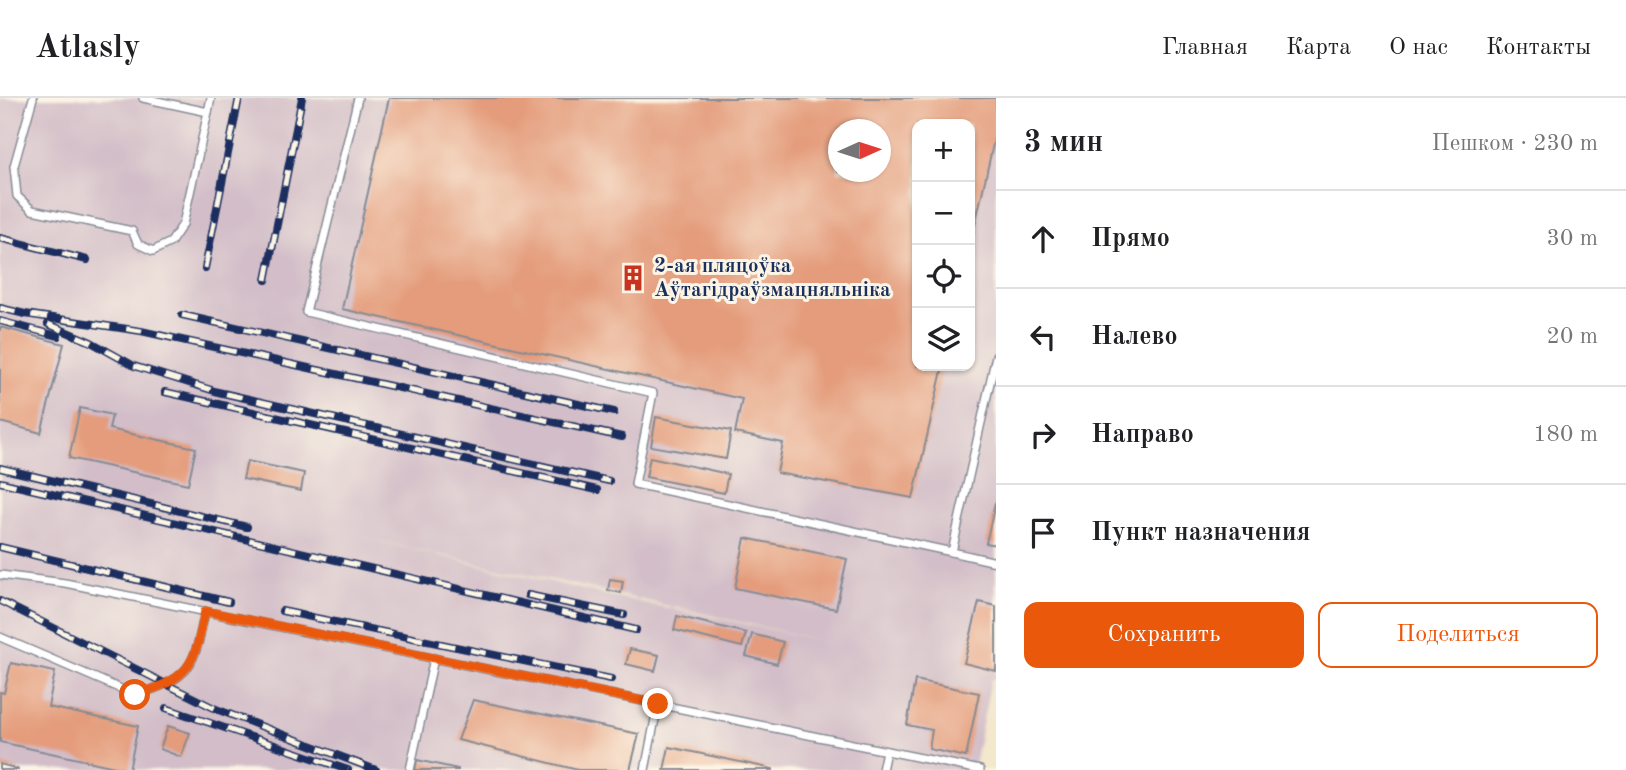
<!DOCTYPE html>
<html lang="ru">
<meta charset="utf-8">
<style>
:root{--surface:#fff;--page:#f2f2f2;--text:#202124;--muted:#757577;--line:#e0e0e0;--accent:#ea580c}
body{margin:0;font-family:"Old Standard TT",serif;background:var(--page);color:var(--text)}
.controls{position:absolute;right:21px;top:21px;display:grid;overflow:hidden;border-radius:14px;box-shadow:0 2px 5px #0004}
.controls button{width:63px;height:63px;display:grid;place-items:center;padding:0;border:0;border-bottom:2px solid var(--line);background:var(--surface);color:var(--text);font:35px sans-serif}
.compass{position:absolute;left:828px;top:21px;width:63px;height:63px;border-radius:50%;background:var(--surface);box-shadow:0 2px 5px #0004;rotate:87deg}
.stop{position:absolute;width:21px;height:21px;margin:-16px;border:5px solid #ea580c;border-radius:50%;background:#fff}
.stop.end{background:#ea580c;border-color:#fff;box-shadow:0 2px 7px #0008}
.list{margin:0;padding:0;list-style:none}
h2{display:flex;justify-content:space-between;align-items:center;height:91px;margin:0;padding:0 28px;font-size:30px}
h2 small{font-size:23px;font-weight:400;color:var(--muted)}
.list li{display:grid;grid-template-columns:46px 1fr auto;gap:21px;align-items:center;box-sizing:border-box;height:98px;padding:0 28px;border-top:2px solid var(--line)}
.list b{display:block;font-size:26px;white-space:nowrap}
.list em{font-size:23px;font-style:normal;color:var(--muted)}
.actions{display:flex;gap:14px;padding:21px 28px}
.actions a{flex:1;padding:16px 0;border:2px solid var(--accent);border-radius:14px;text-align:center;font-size:24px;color:var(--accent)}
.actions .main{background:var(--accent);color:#fff}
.icon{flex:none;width:38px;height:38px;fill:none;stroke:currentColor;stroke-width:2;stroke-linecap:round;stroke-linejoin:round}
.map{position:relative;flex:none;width:996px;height:672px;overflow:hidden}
header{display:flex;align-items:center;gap:42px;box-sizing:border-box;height:98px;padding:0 35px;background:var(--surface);border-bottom:2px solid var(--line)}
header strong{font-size:33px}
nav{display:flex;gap:38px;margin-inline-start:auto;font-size:24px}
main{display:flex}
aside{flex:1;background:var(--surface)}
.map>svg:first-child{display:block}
.industrial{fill:#d2bdc8;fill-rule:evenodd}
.building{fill:#e49c7c;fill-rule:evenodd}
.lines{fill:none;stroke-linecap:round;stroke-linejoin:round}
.lane-casing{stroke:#878b95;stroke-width:10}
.lane{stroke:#fff;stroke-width:7}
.rail-casing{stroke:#1b2f5e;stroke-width:8}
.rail{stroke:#fcf5e5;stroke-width:5;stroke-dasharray:16;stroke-linecap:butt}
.route{stroke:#ea580c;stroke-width:9}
.labels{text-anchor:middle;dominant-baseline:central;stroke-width:6;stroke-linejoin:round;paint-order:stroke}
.poi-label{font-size:21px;font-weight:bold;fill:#1b2f5e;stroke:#fcf5e5;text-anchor:start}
</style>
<header>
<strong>Atlasly</strong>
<nav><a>Главная</a><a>Карта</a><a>О нас</a><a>Контакты</a></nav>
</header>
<main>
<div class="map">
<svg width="996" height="672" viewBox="0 0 996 672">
<rect width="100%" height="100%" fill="#fcf5e5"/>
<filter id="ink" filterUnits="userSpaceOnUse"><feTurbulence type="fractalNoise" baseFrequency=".0143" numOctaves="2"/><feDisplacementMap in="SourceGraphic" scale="14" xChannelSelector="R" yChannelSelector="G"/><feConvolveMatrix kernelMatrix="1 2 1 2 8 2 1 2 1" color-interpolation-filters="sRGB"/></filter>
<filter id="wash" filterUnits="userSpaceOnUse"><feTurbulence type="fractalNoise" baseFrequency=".00686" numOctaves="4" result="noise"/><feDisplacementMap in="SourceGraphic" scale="28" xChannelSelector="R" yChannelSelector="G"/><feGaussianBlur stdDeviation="1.57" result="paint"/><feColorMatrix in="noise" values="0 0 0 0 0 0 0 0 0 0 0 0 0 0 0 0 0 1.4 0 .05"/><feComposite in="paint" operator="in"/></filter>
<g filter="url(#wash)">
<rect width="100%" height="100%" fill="#f3e7cc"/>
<path class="industrial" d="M0 0H996V581H991L973 672H0ZM917 26H970V268H917ZM838 32H880V74H838ZM364 440H365L838 546 617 499Z"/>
<g id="blocks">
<g class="building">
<path d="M389 0H996V33L971 145 970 26H917V268H943L913 400 777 375 783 345 735 335 742 301 342 211ZM838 32H880V74H838Z"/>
<polygon points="0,229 64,246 41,335 0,324"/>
<polygon points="80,310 112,317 109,331 196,350 188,386 69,360"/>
<polygon points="656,319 731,333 726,361 651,348"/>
<polygon points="650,359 728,376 724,395 646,379"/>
<polygon points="247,363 304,375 301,393 243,381"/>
<polygon points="995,406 996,406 996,447 986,445"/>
<polygon points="745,440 847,461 836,511 735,490"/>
<polygon points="610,481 623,483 621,495 608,492"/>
<polygon points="979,504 996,508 996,573 964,565"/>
<polygon points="677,518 746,535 742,549 674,532"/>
<polygon points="752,536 783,544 777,566 746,558"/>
<polygon points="630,551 659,557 655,573 626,566"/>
<polygon points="11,565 55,574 48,609 138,628 129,672 0,644 0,594 4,595"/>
<polygon points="915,582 979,595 966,659 929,651 932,632 907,627"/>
<polygon points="473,602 639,636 630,672 578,672 458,642"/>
<polygon points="168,628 190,635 181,659 160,651"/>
<polygon points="669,649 773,671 773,672 664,672"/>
<polygon points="417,662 458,671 458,672 415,672"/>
<polygon points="0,666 18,671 18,672 0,672"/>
</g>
</g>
</g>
<g filter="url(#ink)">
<use href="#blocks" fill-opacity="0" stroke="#878b95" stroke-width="2"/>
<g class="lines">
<g class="lane-casing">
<g id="lane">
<polyline points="33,0 14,68 17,98 32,112 132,133 138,146 153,153 171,144 183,126 208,14"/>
<polyline points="143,0 208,14 211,0"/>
<polyline points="358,0 306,214 653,295 635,386 952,454 996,258"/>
<polyline points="952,454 996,464"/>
<polyline points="0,477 65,485 980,672"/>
<path d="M0 539 135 597C192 580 194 569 205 513"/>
<polyline points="410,672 434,560"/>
<polyline points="645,672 658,606"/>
<polyline points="882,672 886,653"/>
</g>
</g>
<use href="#lane" class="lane"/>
<g class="rail-casing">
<g id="rail">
<polyline points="0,140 87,162"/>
<polyline points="205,170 239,0"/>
<polyline points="266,182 302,0"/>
<polyline points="0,210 25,216 141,233 622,339"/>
<polyline points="182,217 614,314"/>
<polyline points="0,223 58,238"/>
<polyline points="48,226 91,244 134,268 218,294 609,383"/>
<polyline points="165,294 597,392"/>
<polyline points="0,370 247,429"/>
<polyline points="0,384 636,532"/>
<polyline points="0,449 229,504"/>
<polyline points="528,497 624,517"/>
<polyline points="0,503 216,611 376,672"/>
<polyline points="282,513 611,581"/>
<polyline points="166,610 348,672"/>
</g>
</g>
<use href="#rail" class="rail"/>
</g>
</g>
<g class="lines" filter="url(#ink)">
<path class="route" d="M135 597C191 580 194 568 205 513L658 606"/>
</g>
<defs>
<g id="building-bare" transform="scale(2.1)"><path d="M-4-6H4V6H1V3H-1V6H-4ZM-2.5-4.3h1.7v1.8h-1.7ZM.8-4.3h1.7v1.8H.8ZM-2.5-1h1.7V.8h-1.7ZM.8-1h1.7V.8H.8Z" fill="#c8321e" stroke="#fcf5e5" stroke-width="2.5" paint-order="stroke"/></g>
</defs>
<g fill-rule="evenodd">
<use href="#building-bare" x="633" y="180"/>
</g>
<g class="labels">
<g class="poi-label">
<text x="654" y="168">2-ая пляцоўка<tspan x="654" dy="24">Аўтагідраўзмацняльніка</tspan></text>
</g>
</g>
</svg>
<div class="controls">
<button>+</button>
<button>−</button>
<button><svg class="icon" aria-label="locate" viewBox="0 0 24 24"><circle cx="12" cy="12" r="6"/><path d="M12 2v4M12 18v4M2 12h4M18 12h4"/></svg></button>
<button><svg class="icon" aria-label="layers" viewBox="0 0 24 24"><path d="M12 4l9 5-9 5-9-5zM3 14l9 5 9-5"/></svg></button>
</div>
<svg class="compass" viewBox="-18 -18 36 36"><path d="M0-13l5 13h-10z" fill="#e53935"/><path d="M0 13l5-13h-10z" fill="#757577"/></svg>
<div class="stop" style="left:135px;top:597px"></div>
<div class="stop end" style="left:658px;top:606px"></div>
</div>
<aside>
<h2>3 мин<small>Пешком · 230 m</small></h2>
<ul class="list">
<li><svg class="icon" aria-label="ahead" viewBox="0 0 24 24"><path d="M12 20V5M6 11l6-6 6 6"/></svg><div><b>Прямо</b></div><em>30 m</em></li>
<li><svg class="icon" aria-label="left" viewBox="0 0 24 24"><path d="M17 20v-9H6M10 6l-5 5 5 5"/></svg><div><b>Налево</b></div><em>20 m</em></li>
<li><svg class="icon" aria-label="right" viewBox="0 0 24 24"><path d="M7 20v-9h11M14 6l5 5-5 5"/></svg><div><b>Направо</b></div><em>180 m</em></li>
<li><svg class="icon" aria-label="arrive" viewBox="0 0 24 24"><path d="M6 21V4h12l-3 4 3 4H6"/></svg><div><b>Пункт назначения</b></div></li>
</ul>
<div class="actions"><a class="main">Сохранить</a><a>Поделиться</a></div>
</aside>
</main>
